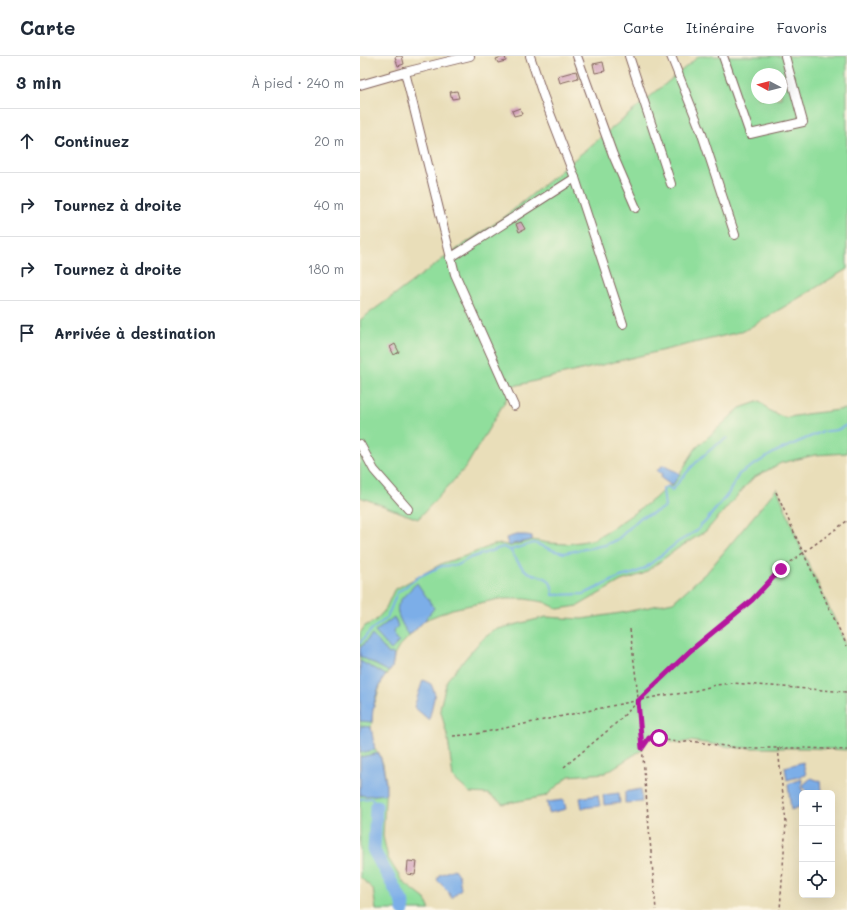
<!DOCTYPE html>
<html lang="fr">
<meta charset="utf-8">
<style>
:root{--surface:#fff;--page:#f2f2f3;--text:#1f2937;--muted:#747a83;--line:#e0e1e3}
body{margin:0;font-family:Mali,sans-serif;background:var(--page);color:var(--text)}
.controls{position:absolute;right:12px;bottom:12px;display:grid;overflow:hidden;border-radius:6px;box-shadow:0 4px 16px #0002}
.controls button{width:36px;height:36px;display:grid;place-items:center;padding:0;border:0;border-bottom:1px solid var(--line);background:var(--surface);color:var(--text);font:20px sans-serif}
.compass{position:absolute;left:391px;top:12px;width:36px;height:36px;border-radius:50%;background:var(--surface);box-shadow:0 4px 16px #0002;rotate:277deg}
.stop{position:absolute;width:12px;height:12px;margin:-9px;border:3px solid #b5179e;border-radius:50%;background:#fff}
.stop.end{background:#b5179e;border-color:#fff;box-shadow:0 1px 4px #0008}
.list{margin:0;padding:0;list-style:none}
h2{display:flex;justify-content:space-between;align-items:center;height:52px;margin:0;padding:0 16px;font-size:17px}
h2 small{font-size:13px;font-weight:400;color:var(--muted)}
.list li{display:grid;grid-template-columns:26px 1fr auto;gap:12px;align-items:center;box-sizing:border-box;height:64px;padding:0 16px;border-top:1px solid var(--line)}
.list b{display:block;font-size:15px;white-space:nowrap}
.list em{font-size:13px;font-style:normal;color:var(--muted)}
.icon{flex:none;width:22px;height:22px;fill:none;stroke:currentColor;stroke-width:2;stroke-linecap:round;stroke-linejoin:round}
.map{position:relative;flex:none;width:487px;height:854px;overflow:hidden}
header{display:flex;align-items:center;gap:24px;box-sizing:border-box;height:56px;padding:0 20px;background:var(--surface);border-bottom:1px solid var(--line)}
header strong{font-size:19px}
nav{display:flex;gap:22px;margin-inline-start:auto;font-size:14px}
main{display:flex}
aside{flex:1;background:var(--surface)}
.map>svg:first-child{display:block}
.green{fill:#90de9c;stroke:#6d7e64;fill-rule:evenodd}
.water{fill:#7baee8;stroke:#62668a}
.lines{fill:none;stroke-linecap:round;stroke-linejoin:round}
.stream{stroke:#7baee8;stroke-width:2}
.river{stroke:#7baee8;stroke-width:13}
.building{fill:#cc95b6}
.street-casing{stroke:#82625d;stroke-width:10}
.path{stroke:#82625d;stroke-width:1.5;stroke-dasharray:3 3;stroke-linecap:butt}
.street{stroke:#fff;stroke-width:8}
.route{stroke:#b5179e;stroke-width:5}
</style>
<header>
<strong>Carte</strong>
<nav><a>Carte</a><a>Itinéraire</a><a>Favoris</a></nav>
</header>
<main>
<aside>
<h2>3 min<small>À pied · 240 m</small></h2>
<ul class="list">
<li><svg class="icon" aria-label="ahead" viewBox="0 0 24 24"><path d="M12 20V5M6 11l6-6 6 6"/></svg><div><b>Continuez</b></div><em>20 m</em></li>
<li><svg class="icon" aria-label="right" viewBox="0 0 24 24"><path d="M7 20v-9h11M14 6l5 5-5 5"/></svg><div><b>Tournez à droite</b></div><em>40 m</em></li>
<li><svg class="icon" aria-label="right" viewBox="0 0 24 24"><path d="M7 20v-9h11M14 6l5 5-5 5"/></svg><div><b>Tournez à droite</b></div><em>180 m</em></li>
<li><svg class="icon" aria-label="arrive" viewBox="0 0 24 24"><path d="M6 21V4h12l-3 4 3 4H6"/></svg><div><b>Arrivée à destination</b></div></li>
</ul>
</aside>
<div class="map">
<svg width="487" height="854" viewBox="0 0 487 854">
<rect width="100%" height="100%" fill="#fcf5e5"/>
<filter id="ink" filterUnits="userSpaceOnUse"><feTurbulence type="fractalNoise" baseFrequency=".025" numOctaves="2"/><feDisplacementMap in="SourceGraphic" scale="8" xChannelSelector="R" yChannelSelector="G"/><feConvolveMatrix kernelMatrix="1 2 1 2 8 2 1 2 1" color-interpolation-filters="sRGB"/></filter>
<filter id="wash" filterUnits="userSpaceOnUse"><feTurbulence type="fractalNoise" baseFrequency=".012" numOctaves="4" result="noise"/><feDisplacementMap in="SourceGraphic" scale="16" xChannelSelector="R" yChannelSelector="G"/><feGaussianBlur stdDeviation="0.9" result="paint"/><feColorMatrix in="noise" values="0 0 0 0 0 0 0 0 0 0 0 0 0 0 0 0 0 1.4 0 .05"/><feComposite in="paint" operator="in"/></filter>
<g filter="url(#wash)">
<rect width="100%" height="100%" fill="#e9deb9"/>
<g class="green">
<path d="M339 0H487V213L384 275 154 330 106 411 58 463 0 441V264L87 200 146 160ZM397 18H421V42H397Z"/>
<polygon points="400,345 410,355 425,362 446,358 487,353 487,397 455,399 421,407 393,422 346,475 317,493 283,518 261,525 218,550 198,553 184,546 165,543 139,543 92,553 65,564 39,591 34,600 32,612 22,624 12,656 12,666 11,671 12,681 15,694 19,697 23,708 26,726 23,780 28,802 43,826 65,843 70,854 16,854 13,833 0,821 0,577 5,570 15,565 25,554 34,534 83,507 105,500 133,489 142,488 151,490 153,489 172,484 189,487 207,488 232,484 254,471 294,443 307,430 312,430 336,392 380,352"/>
<polygon points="417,432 441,492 487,590 487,694 446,692 378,692 330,685 321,687 311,685 299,682 289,682 282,694 245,717 209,720 186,740 143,748 128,738 110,737 93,722 88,683 80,652 87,624 123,582 134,574 186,561 222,563 261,557 313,546 349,514"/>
</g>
<g class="water">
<path d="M304 409C310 414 315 414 320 418L312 430 301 422 302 418 297 415 299 412Z"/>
<polygon points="156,479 166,479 172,480 172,484 153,488 151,490 148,489 146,482"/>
<path d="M57 527 74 552 65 564 49 580C32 551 33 550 57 527Z"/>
<polygon points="34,561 38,570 33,576 39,586 31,594 15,576"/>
<polygon points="12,579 29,598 32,597 34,600 32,612 29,616 0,600 0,592"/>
<path d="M0 605 26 619C17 630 12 652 12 666L0 665Z"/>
<polygon points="63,624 71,628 75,638 69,664 54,651"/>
<polygon points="0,670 11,671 15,694 0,697"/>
<path d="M19 697C24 711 26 724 26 738L6 740 0 739V701Z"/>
<polygon points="443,706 446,719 427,724 425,711"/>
<polygon points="451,722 460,725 461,734 460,737 447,737 443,729"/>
<polygon points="442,723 441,732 444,737 442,737 442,750 431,754 428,728"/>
<polygon points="281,733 282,746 265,747 265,736"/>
<polygon points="259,737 260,747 244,749 243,739"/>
<polygon points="238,739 240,750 222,752 220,742"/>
<polygon points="204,744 206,753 189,757 187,746"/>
<polygon points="94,813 99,820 101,833 91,842 88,835 77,824 79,819"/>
</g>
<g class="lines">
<g class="stream">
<path d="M150 494C155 501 160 512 168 516 181 523 192 517 193 539L224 538 260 521 275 517 285 512 318 486 338 474 341 468 345 466 368 438 379 418 415 396 461 376 477 374 487 369"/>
<path d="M0 587 11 574 27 562 37 537 60 520 82 510 98 509 110 502 143 491 150 494 174 487 195 495 204 497 245 489 258 483 281 461 291 458 305 451 303 433 307 430 312 434C330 412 343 397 367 382"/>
<polyline points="0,743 12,742 16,750"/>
</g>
<polyline class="river" points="16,750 14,795 44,849 43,854"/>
</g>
<g id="blocks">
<g class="building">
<polygon points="38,0 42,0 44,8 38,10 35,1"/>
<polygon points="145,0 146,5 138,7 136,3"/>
<polygon points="243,6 245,15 235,17 233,8"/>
<polygon points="216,15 218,22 200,27 198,20"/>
<polygon points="97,35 99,42 92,43 90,36"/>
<polygon points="160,52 162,58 154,60 152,55"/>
<polygon points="161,166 165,173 159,176 156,168"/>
<polygon points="35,288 39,296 34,299 30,291"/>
<polygon points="48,805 57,806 55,819 47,818"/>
</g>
</g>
</g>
<g filter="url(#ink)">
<use href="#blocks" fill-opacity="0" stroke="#82625d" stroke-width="1"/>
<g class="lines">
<g class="street-casing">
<g id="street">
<polyline points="170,0 183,39 215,122 263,268"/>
<polyline points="217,0 253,99 276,152"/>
<polyline points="269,0 311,128"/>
<polyline points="311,0 341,75 375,179"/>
<polyline points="363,0 390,78 443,66 425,0"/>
<polyline points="45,16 95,218 154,350"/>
<polyline points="0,29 45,16 110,0"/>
<polyline points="90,202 215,122"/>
<polyline points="0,388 14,414 48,453"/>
</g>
</g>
<g class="path">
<polyline points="416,436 441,492 487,590"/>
<polyline points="270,573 277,631 296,854"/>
<polyline points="93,680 116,678 304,639 327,637 356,629 372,627 487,636"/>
<polyline points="282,692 289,682 299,682 311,685 321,687 330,685 378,692 446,692 487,694"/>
<polyline points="418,692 426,767 420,854"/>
<polyline points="204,711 252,671 330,595 392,544 421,513 487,465"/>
</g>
<use href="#street" class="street"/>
</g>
</g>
<g class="lines" filter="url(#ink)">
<polyline class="route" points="299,682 289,682 282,692 278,645 330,595 392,544 421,513"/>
</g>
</svg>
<div class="controls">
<button>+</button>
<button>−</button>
<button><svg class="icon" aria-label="locate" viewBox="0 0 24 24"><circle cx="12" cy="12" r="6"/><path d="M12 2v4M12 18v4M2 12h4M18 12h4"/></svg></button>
</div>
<svg class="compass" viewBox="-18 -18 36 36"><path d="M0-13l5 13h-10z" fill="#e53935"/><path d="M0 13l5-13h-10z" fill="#747a83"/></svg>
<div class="stop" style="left:299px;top:682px"></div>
<div class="stop end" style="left:421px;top:513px"></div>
</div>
</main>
